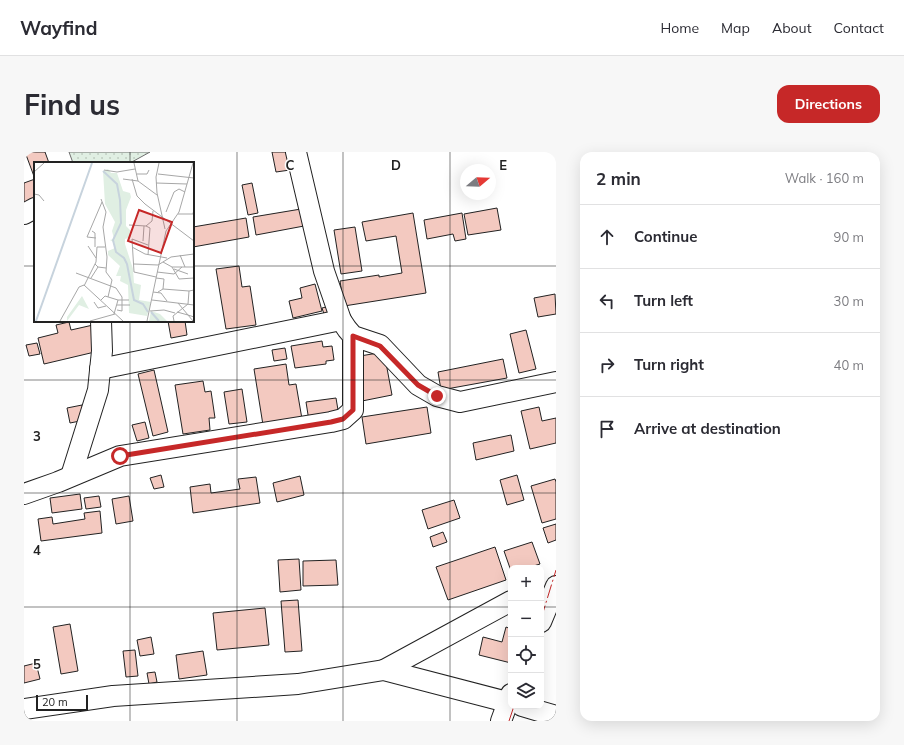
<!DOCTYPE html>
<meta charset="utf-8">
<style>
:root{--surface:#fff;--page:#f7f7f7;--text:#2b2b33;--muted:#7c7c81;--line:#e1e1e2;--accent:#c62828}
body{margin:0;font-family:Mulish,sans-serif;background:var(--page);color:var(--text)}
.controls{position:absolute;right:12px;bottom:12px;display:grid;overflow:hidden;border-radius:8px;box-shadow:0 4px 16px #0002}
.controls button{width:36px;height:36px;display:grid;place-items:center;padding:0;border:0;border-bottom:1px solid var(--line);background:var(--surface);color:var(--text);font:20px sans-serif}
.compass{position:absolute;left:436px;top:12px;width:36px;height:36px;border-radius:50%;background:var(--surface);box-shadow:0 4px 16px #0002;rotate:71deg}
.scale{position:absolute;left:12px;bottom:10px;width:52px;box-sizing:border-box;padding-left:4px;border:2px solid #222;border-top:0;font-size:11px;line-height:14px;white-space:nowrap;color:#222;-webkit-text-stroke:3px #fff;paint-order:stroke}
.stop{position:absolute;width:12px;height:12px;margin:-9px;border:3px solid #c62828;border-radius:50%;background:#fff}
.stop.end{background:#c62828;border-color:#fff;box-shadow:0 1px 4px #0008}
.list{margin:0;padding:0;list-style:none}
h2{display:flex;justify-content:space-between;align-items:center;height:52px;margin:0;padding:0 16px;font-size:17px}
h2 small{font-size:13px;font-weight:400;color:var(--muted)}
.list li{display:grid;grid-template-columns:26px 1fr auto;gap:12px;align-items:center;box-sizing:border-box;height:64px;padding:0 16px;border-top:1px solid var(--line)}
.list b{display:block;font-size:15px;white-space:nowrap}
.list em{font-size:13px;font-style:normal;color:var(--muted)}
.icon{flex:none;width:22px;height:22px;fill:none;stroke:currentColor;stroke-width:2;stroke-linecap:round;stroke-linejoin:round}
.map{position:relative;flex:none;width:532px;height:569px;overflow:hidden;border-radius:12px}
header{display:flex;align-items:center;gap:24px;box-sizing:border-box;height:56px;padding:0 20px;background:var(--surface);border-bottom:1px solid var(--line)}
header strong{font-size:19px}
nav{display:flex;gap:22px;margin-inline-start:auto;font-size:14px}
.intro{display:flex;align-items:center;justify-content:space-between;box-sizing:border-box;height:96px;padding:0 24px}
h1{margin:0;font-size:28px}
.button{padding:10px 18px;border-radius:12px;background:var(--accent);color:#fff;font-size:14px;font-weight:700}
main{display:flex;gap:24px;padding:0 24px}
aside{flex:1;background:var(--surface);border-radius:12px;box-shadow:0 4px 16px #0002}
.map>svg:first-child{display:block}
.grass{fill:url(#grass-dots);stroke:#6f6f6f}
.building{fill:#f3c9c0;stroke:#222}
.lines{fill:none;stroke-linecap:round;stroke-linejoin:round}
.minor-casing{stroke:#222;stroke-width:22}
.minor{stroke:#fff;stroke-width:20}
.power{stroke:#c62828;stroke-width:1;stroke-dasharray:14 3 2 3;stroke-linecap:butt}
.route{stroke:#c62828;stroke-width:5}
.grid{fill:none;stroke:#222;stroke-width:1;stroke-opacity:0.55}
.inset-river{fill:none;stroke:#c7d3dd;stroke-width:2}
.inset-road{fill:none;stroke:#a7a7a7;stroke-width:1}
.view{fill:#c62828;fill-opacity:0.15;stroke:#c62828;stroke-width:2}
.inset-edge{fill:none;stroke:#222;stroke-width:2}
.grid-label{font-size:13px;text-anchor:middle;font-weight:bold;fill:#222;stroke:#fff;stroke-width:3;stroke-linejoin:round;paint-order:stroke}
</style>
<header>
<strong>Wayfind</strong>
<nav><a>Home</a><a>Map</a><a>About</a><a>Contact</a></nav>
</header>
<div class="intro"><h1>Find us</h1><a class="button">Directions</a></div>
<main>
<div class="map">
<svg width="532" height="569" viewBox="0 0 532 569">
<defs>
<pattern id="grass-dots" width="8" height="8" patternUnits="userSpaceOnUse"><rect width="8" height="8" fill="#e0efe3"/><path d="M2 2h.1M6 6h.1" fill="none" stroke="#c0cdc2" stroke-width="1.8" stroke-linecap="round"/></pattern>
</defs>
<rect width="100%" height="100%" fill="#fff"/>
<polygon class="grass" points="45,0 126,0 106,11 49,11"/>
<g class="building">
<polygon points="1,0 21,0 25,11 11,11 11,27"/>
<polygon points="248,0 263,0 266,18 252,20"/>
<polygon points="11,27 11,52 0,57 0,31"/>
<polygon points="228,31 234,61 224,63 218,33"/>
<polygon points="473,56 477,78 444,83 440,62"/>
<polygon points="277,57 280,74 232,83 229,65"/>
<polygon points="389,61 402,141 320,154 316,129 355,123 355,125 378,121 372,84 342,89 338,70"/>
<polygon points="438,61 442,87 431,89 429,82 403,87 400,68"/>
<polygon points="222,66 225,85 169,95 169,75"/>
<polygon points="331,75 338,119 317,122 310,78"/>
<polygon points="215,114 218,135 226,134 232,173 202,177 192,117"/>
<polygon points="291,132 298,159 269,166 265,149 278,146 276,136"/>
<polygon points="531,142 532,162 514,165 510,146"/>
<polygon points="306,154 308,162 301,165 298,156"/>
<polygon points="144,169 161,169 163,183 147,186"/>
<polygon points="45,170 47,178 69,173 75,199 20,212 14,186 34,181 32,173"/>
<polygon points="502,178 512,217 495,221 486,182"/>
<polygon points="298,189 299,195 308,194 310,208 302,209 302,212 271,216 267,194"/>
<polygon points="13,191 16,202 5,204 2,193"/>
<polygon points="261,196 263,207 250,209 248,198"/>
<polygon points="360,200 368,243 338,249 330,205"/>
<polygon points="479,207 483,226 417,238 414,220"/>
<polygon points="262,212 265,233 272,232 278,267 239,273 230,217"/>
<polygon points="130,218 144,280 129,284 114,222"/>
<polygon points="179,229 181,240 187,239 191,266 185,266 186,278 159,282 151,233"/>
<polygon points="218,237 223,270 205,272 200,240"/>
<polygon points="312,246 315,264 285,269 282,250"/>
<polygon points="58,253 61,268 46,271 43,256"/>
<polygon points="403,255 407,281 342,292 338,265"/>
<polygon points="515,255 518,269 532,266 532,291 506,297 497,259"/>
<polygon points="121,270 125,286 113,289 108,273"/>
<polygon points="487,283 490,299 452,308 449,291"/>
<polygon points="137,323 140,335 130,337 126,326"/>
<polygon points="493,323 500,348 483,353 476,328"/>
<polygon points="276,324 280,343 253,350 249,331"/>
<polygon points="232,325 236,351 169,361 166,335 186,332 187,341 216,337 214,327"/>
<polygon points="531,327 532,330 532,367 518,371 507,334"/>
<polygon points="56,342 58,357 28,361 26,346"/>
<polygon points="75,344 77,355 62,357 60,346"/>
<polygon points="105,344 109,369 92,372 88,347"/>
<polygon points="430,348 436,366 404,377 398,358"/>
<polygon points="76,359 78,381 17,389 14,367 28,365 29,372 61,367 60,361"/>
<polygon points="532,372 532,388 524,391 519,376"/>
<polygon points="419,380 423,390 409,395 406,385"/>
<polygon points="508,390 516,412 503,416 487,416 487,419 480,399"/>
<polygon points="471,395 482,428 424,448 412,415"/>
<polygon points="275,407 277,438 256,440 254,408"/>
<polygon points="312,408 314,433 279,434 279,409"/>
<polygon points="274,448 278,499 261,500 257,449"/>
<polygon points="241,456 245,493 193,498 189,461"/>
<polygon points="46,472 54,519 37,522 29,475"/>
<polygon points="482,475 487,477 487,511 455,503 459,485 478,490"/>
<polygon points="127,485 130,502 116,504 113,488"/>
<polygon points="111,498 114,524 102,525 99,499"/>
<polygon points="179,499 183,523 155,527 152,503"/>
<polygon points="12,511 16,527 0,531 0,514"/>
<polygon points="131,520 133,530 125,532 123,521"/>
</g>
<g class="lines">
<g class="minor-casing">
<g id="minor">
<polyline points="272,0 300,119 317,168 323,177 329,184 356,193 394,233 413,244 436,250 532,230"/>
<polyline points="0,62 11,56"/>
<polyline points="76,217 317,168"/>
<polyline points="47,324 74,238 78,199 77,169"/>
<polyline points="0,342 34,330 96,304 307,270 319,267 329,258 329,184"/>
<polyline points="517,470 532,434"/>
<polyline points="360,518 487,449"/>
<polyline points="498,554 532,564"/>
<polyline points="0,557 89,544 274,532 360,518 487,551"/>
<polyline points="477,569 487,542"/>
</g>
</g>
<use href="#minor" class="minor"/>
<g class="power">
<polyline points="517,467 532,418"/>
<polyline points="485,569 490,554"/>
</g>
</g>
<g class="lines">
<polyline class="route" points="96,304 307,270 319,267 329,258 329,184 356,194 394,233 413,244"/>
</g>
<path class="grid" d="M106 0V11M213 0V569M319 0V569M426 0V569M0 114H11M169 114H532M106 169V569M0 228H532M0 341H532M0 455H487M517 455H532"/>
<g transform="translate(10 10)">
<rect width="160" height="160" fill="#fff"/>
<path d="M74 7 77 11H83L89 29 96 31 97 35 92 48V64L97 69V75L91 77V82L99 107 100 121 107 123 105 138 117 140 113 154 95 151 94 123 86 119 87 114H82L86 104 74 93V89L81 86V81L76 78 80 77 78 69 81 60 71 42 69 9ZM117 149 126 152 133 159H115Z" fill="#e0efe3"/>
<path d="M48 134 55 147 45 143 33 159V155Z" fill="#e0efe3"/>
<path class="inset-river" d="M69 9 83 22 86 38 87 61 79 78 82 90 90 96 93 102 100 138 109 142 114 150M117 150 125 159M2 159 58 1"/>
<path class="inset-road" d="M100 1 104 19M125 1 122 15 123 31 131 67M70 8 83 10 101 7M0 10 10 1M103 12H113L115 8M124 12 160 16M89 17 104 19 123 33M98 17 103 34 111 42 160 79M122 21 153 22M0 32 5 33 10 39M67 37 72 50 69 65 73 95 72 110 78 118 74 135M132 50 140 30 145 27 151 30M144 52H159L160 47M95 63 112 64 118 59 119 49M112 64 116 66 114 93M58 69 61 71V85M62 76 53 75 68 40M109 79 110 64M114 83 98 77 100 110 122 115M54 84 62 96M98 85 111 92 133 96M146 93 151 105M129 100 138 105H160M61 102 64 105 72 106M100 102 124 103 137 95 160 92M138 105 145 117 160 116M140 107 154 112M123 110 140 112 148 105M42 111 82 126 88 135V149L83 148M57 116 64 105M122 116 130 117 129 127M50 124 62 100 63 85H71M119 130 127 131 133 139M124 130 129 127 155 129M67 138 71 134 84 138H95M118 138 160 143M60 140 64 146 72 144M144 141 154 153 160 155M83 143H96M116 149 130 148 141 151M143 150 154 153 159 159M80 152 84 138M26 159 45 125 50 123 89 159M56 159 81 152M113 159 132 69 145 50 159 1M140 159 139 154 154 142 155 129 160 128"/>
<path class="view" d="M105 48 138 60 127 91 94 79Z"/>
<rect width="160" height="160" class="inset-edge"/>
</g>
<g class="grid-label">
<text x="266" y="18">C</text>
<text x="372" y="18">D</text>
<text x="479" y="18">E</text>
<text x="13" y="289">3</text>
<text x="13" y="403">4</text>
<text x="13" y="517">5</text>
</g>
</svg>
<div class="controls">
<button>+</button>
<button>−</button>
<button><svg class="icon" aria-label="locate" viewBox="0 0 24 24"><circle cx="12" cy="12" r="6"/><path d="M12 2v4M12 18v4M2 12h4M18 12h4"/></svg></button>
<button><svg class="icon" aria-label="layers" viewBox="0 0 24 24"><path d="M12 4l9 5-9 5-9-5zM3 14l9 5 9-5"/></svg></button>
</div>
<svg class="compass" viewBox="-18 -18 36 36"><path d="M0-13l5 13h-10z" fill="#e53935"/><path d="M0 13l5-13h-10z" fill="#7c7c81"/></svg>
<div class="scale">20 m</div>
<div class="stop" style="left:96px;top:304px"></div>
<div class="stop end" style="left:413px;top:244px"></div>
</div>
<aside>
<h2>2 min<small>Walk · 160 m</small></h2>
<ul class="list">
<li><svg class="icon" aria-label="ahead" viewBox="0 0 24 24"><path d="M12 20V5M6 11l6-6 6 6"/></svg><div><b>Continue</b></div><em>90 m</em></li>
<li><svg class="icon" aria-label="left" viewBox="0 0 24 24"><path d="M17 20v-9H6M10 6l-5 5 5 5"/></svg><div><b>Turn left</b></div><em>30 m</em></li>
<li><svg class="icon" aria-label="right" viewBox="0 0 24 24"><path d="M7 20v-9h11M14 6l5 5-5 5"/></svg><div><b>Turn right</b></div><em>40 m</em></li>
<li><svg class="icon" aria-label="arrive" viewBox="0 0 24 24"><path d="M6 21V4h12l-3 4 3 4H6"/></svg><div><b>Arrive at destination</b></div></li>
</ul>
</aside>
</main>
